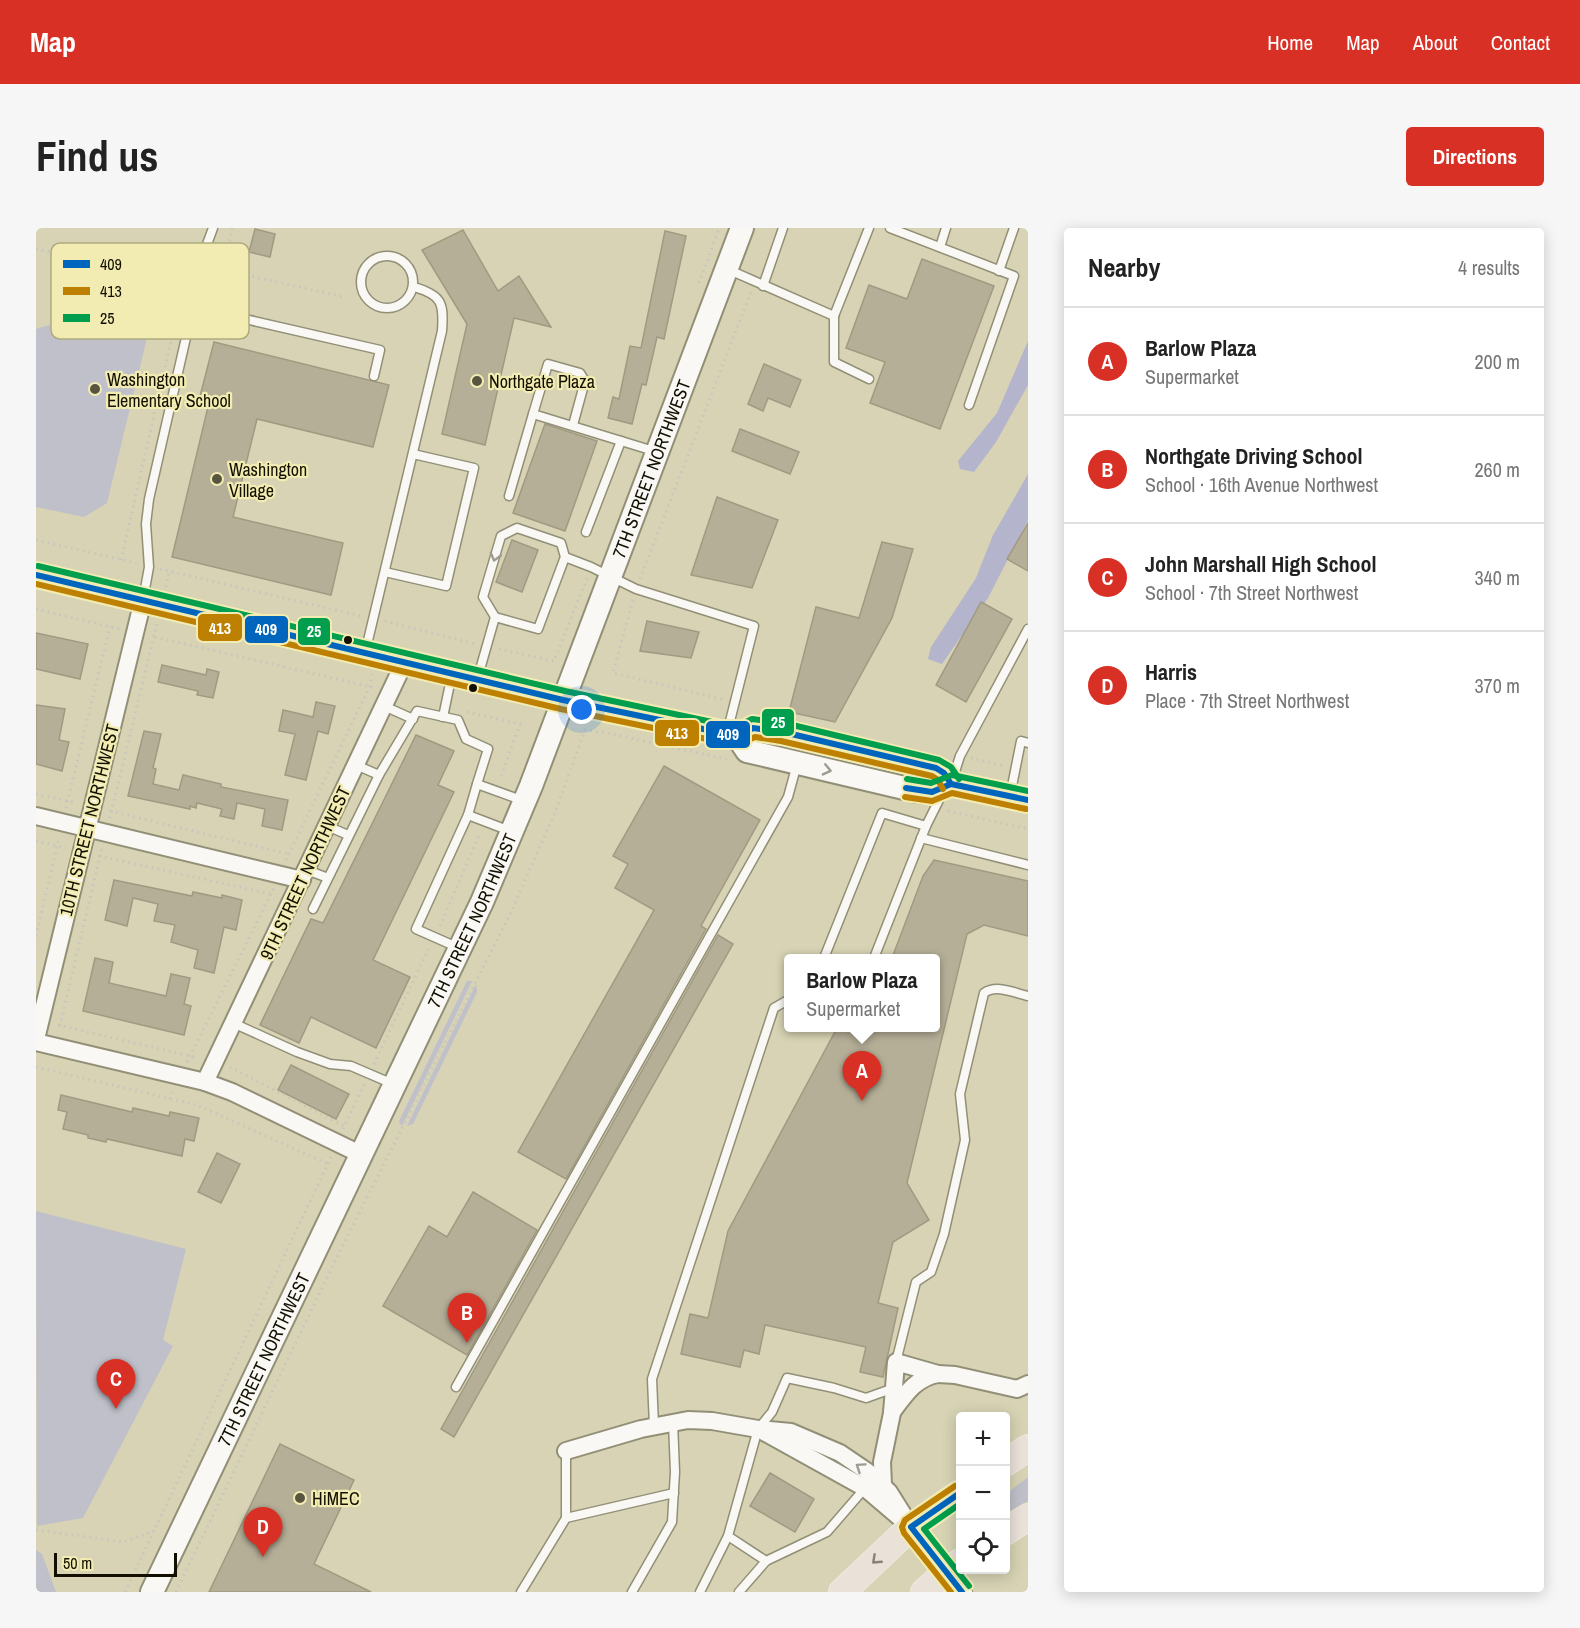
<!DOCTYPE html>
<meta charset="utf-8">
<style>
:root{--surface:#fff;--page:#f6f6f6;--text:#222;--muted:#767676;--line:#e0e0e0;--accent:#d93025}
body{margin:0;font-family:"Archivo Narrow",sans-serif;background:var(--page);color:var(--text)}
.controls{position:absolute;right:18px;bottom:18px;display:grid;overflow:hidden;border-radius:6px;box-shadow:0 3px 15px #0003}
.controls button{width:54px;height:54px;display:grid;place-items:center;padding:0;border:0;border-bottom:2px solid var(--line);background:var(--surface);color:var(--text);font:30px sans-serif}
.scale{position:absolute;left:18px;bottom:15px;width:123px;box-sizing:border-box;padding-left:6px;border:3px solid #120f00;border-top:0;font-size:16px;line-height:21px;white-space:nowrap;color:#120f00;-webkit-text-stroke:4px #f2ecb3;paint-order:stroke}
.you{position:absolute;left:546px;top:482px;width:21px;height:21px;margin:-15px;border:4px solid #fff;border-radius:50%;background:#1a73e8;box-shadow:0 0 0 9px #1a73e833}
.badge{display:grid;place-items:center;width:39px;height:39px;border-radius:50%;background:var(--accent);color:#fff;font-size:20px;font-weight:700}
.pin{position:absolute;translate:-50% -50px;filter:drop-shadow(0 2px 3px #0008)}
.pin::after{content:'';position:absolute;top:32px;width:21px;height:18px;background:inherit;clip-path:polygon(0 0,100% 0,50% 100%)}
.popup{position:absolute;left:748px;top:726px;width:156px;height:78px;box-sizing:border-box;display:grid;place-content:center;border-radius:6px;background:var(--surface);filter:drop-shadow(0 2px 4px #0005);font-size:20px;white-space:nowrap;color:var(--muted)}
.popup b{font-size:22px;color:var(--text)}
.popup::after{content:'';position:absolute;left:50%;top:100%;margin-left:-12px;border:12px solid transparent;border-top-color:var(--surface)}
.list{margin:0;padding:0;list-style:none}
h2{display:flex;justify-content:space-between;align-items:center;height:78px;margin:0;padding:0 24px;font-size:26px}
h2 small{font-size:20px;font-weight:400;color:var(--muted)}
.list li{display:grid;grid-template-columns:39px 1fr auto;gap:18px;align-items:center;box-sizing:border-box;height:108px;padding:0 24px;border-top:2px solid var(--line)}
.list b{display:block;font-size:22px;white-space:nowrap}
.list p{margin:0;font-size:20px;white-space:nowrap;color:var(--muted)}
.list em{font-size:20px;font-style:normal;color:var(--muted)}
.icon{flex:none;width:33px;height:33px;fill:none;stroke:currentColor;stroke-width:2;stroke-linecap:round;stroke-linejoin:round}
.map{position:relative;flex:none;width:992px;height:1364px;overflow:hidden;border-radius:6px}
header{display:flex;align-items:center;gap:36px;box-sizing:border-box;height:84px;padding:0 30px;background:var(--accent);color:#fff}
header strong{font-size:28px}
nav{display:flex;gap:33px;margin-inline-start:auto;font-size:21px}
.intro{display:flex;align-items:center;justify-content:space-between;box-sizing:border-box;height:144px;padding:0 36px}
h1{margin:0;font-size:42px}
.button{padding:15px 27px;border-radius:6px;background:var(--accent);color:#fff;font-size:21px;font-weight:700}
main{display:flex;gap:36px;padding:0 36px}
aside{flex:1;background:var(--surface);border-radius:6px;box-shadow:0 3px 15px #0003}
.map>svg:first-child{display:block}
.green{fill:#c0c0ca}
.forest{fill:#b4b4cd}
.building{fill:#b6af98;stroke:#a19a82;stroke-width:1.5}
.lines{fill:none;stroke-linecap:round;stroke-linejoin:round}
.service-casing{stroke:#928f77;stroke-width:11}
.minor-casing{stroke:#928f77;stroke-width:20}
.tertiary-casing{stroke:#928f77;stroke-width:22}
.secondary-casing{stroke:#928f77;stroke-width:26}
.primary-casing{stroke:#edebdd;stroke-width:28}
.path{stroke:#c7c5bc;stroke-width:3;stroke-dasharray:1.5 4.5;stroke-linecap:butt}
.service{stroke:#f9f8f4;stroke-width:8}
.minor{stroke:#f9f8f4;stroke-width:16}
.tertiary{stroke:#f9f8f4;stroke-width:20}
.secondary{stroke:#f9f8f4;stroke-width:22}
.primary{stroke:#eae1d9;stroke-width:26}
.bus-1-casing{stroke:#f2ecb3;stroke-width:10}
.bus-2-casing{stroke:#f2ecb3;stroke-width:10}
.bus-3-casing{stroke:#f2ecb3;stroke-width:10}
.bus-1{stroke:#0065bd;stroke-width:6}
.bus-2{stroke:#be8000;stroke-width:6}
.bus-3{stroke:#019e4d;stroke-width:6}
.oneway{stroke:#9d9b92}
.oneway2{stroke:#898277}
.poi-dot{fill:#57543f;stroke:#f2ecb3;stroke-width:2}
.bus-dot{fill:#120f00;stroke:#f2ecb3;stroke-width:2}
.labels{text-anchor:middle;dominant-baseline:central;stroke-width:4.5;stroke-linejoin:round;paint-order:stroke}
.poi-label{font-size:18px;fill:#120f00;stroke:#f2ecb3;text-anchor:start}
.street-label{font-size:18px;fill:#120f00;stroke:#f2ecb3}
.key{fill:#f2ecb3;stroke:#afaa7d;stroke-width:1.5}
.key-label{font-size:16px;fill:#120f00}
.line-badge{stroke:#f2ecb3;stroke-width:2}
.badge-label{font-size:16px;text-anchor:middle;font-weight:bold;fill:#fff}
</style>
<header>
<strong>Map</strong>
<nav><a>Home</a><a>Map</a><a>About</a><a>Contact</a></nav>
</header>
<div class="intro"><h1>Find us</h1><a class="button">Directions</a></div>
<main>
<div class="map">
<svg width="992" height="1364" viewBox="0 0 992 1364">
<rect width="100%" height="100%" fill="#d7d3b4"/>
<g class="green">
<polygon points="69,85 98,86 116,89 71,275 48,289 0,279 0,101 30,92"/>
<polygon points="431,753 436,753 366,898 363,894 365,889"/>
<polygon points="440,756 441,764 377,896 371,898"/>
<polygon points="0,983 150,1021 127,1112 137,1118 47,1290 1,1298"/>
<polygon points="992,1249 992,1273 970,1285 970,1266"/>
<polygon points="0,1322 6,1326 20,1364 0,1364"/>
</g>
<g class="forest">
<polygon points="992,113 992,157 960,214 938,244 924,241 922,233 961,185"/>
<polygon points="992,246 992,292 952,370 906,436 892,431 895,419 940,350 957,307"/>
</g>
<g class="building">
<polygon points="219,1 239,6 234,29 213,24"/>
<polygon points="427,2 462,63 483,48 515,99 478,90 449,217 406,206 431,96 386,22"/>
<polygon points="629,3 650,8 628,111 621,109 610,157 606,156 596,196 572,190 577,169 583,171 594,118 605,120"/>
<polygon points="886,31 958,58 904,201 834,175 849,134 810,120 833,57 871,71"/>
<polygon points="178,114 353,157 337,219 221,191 197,289 307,315 295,367 136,329 172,179 162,176"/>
<polygon points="728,136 765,152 754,179 732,170 727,183 712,176"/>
<polygon points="509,196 561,213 529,303 477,285"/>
<polygon points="704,201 763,224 754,246 696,223"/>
<polygon points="681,269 742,292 716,360 655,347"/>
<polygon points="992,295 992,343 971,331"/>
<polygon points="476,312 502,322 486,364 460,354"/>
<polygon points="846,314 877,321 856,390 799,494 753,484 780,379 823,390"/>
<polygon points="945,374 976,391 930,474 900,457"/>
<polygon points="611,393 663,404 655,430 604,423"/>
<polygon points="0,405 52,416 44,451 0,441"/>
<polygon points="126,437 170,447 171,441 183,444 177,470 161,467 162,463 122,454"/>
<polygon points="280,474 299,478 292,506 282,503 270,552 249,547 259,506 243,503 247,482 277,489"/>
<polygon points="0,477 29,481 23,512 33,514 26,543 0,536"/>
<polygon points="108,503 125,506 117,540 120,541 117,556 143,562 147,547 185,556 185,559 252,572 246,602 226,598 229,581 201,575 198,591 184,588 186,581 161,575 160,580 154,578 154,581 92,568"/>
<polygon points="380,507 418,523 402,557 418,564 337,732 374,749 340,820 275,789 263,815 224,797 275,691 287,695"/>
<polygon points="628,538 724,592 665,698 670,701 530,951 482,924 618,682 579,660 592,636 577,628"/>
<polygon points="898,632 992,653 992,708 948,697 931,706 871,955 893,992 857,1014 842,1075 862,1080 847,1149 824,1144 830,1119 729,1097 723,1126 708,1122 704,1139 645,1126 654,1086 672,1090 692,1003 801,800 900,800 900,730 856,730 887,648"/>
<polygon points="78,652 156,668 157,664 186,670 186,667 206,672 200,702 188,699 178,745 158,740 162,722 135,714 139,697 118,693 122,676 97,670 91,698 69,692"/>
<polygon points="682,707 697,716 418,1209 405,1201"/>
<polygon points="59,730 77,734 73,755 130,768 135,746 154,750 148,776 155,778 148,807 47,783"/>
<polygon points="255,837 313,866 300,891 242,862"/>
<polygon points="25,867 96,884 97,880 133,888 134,884 163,890 158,913 149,911 146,928 71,911 70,914 52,910 52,907 27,901 31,884 22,882"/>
<polygon points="181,925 204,936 185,975 162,964"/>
<polygon points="437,964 501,1002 431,1127 347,1078 393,998 411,1009"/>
<polygon points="244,1216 318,1252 278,1336 335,1364 173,1364"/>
<polygon points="734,1245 778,1271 759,1304 714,1278"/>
</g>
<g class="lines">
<g class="service-casing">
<g id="service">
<polyline points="854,0 978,48 933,177"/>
<polyline points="904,19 910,0"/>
<circle cx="351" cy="54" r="26"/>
<polyline points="691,41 798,88 833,0"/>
<polyline points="963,43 978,0"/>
<polyline points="727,58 747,0"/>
<polyline points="157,79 344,122 338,148"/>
<polyline points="798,88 798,134 833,151"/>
<polyline points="497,186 512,136 544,145 549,153 537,197"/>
<polyline points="473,268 497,186 621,224"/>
<polyline points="550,304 585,213"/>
<polyline points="349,344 410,358 438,240 377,226"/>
<polyline points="107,372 113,339 110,296 113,271 157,79 162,32 170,19 177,0"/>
<polyline points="459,389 447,369 465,308 481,300 525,315 529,329"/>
<path d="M329 425 406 103C408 75 406 67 378 59"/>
<polyline points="441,452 459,389 502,401 529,329 555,339 600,361 718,398 691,505"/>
<polyline points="348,478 377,491"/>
<polyline points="407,489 416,446"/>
<polyline points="320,537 343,547"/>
<polyline points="916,553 924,528 992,401"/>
<polyline points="974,568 985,513 992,515"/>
<polyline points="432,587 474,603"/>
<polyline points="291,598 312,607"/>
<polyline points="885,610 992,637"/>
<polyline points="271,642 292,650"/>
<polyline points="277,681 343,547 381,483 422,492 430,511 452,521 441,556"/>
<polyline points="423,720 380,701 432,587 441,556 488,573"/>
<polyline points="788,730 846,585 890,598"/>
<polyline points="838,730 890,598 907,564"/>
<polyline points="197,795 261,824 294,836 315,838 357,856"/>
<path d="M860 1134 880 1054 895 1044 908 1006 929 912 924 866 948 765C961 756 978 765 992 768"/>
<polyline points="420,1159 752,569 761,536"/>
<polyline points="618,1198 616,1151 738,780 752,772"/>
<polyline points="530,1290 530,1223"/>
<polyline points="730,1333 692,1308 722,1201 736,1184 751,1150 798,1160 830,1170 858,1160"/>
<polyline points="485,1364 530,1290 638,1265"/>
<polyline points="596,1364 636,1294 639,1244 637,1194"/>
<polyline points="664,1364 692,1308"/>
<polyline points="703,1364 730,1333 791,1304 829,1260"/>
</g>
</g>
<g class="minor-casing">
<g id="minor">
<polyline points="0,588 266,652"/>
<polyline points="0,811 107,372"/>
<polyline points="0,814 169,854 196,864 324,926"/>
<polyline points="169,854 368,435"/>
<path d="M856 1184C869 1167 879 1150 902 1146"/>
<polyline points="728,1204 829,1260 863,1289"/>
<polyline points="530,1223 605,1201 652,1192 676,1193 722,1201 755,1204 804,1225 832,1244 853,1264 875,1299"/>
<polyline points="847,1257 846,1234 856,1185 860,1134 902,1146 919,1147 981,1161 992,1156"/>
</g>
</g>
<g class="tertiary-casing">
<polyline id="tertiary" points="875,1299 926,1364"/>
</g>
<g class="secondary-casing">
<g id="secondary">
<polyline points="0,347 527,472 701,508 717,500 747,504 900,540 908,545 915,556"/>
<polyline points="701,508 711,523 881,563 896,564 915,556 992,572"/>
<path id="s1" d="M116 1364 446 674 495 558 706 0"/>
</g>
</g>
<g class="primary-casing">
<g id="primary">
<polyline points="969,1235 992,1220"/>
<polyline points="969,1304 992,1289"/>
<polyline points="806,1364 875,1299 924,1265"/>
<polyline points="888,1364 910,1344 924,1334"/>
</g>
</g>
<g class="path">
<polyline points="0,21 147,56"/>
<polyline points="187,42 308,69"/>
<polyline points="171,51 187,42 196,0"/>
<polyline points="663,55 683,0"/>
<polyline points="0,312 100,335"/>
<polyline points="85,332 144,73"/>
<polyline points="124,341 325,388"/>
<polyline points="604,351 715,64"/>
<polyline points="130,359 133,344"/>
<polyline points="597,372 577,445 689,472"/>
<polyline points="0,381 83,401"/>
<polyline points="349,393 439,416"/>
<polyline points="119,409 340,460"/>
<polyline points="463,421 518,433 551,350"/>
<polyline points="431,484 484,496 464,551"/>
<polyline points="935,530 969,538"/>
<polyline points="0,566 41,575"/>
<polyline points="30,580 74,398"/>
<polyline points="74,583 253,626"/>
<polyline points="912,583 992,601"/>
<polyline points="74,590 121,395"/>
<polyline points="0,613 30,620"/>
<polyline points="63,628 235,666"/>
<polyline points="250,632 334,458 336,445"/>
<polyline points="404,698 444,605"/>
<polyline points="0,708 23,610"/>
<polyline points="22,797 162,830"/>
<polyline points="24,798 66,619"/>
<polyline points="151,834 238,660"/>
<polyline points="338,836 393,720"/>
<polyline points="0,839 161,877 292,936"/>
<polyline points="194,839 308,898"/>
<polyline points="134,871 138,861"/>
<polyline points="307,901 329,855"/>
<polyline points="0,1302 88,1314 118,1303"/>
<polyline points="89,1364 295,929"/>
<polyline points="140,1364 300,1031 474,686 518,587 549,502 571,505 695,532"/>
</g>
<use href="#service" class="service"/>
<use href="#minor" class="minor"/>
<use href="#tertiary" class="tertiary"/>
<use href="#secondary" class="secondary"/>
<use href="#primary" class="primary"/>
<g class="bus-1-casing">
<g id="bus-1">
<polyline points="0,347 527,472 701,508 717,500 747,504 900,540 908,545 915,556"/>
<polyline points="870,560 896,564 915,556 992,572"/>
<polyline points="924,1265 875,1299 926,1364"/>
</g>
</g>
<g class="bus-2-casing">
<g id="bus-2">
<polyline points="0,356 525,481 700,517 719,509 745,513 896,548 902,552 907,561"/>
<polyline points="869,569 896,573 916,565 990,581"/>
<polyline points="915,1364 868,1305 866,1299 869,1292 919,1258"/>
</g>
</g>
<g class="bus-3-casing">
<g id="bus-3">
<polyline points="2,338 529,463 700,499 716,491 748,495 903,532 915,539 923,551"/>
<polyline points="871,551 895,555 916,547 992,563"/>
<polyline points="924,1276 888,1301 933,1358"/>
</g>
</g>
<use href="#bus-1" class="bus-1"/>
<use href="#bus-2" class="bus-2"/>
<use href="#bus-3" class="bus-3"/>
</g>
<defs><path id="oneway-chevron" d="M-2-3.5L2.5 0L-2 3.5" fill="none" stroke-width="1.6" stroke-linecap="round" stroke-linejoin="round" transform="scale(1.5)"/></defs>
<g class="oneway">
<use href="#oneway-chevron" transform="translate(459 329) rotate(106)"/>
<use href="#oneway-chevron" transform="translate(791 542) rotate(13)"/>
<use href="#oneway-chevron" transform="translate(824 1239) rotate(-146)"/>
</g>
<use class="oneway2" href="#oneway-chevron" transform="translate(840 1332) rotate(137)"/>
<g class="poi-dot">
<circle cx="441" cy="153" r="6"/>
<circle cx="59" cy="161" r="6"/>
<circle cx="181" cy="251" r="6"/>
<circle cx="264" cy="1270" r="6"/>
</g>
<g class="bus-dot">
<circle cx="312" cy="412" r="5"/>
<circle cx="437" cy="460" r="5"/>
</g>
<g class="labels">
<g class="poi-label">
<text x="71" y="151">Washington<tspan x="71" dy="21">Elementary School</tspan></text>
<text x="453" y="153">Northgate Plaza</text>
<text x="193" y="241">Washington<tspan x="193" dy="21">Village</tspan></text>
<text x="276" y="1270">HiMEC</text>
</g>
<g class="street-label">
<text stroke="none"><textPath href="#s1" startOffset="1230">7TH STREET NORTHWEST</textPath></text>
<text transform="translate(53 592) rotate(-76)">10TH STREET NORTHWEST</text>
<text transform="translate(269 645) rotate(-65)">9TH STREET NORTHWEST</text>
<text stroke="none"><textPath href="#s1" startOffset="744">7TH STREET NORTHWEST</textPath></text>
<text stroke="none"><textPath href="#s1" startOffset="258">7TH STREET NORTHWEST</textPath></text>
</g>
</g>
<rect x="15" y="15" width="198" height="96" rx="9" class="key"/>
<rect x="27" y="32" width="27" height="8" fill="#0065bd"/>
<rect x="27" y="59" width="27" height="8" fill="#be8000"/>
<rect x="27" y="86" width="27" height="8" fill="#019e4d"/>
<g class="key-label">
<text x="64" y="42">409</text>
<text x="64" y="69">413</text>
<text x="64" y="96">25</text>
</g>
<g class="line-badge">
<rect x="161" y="385" width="46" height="29" rx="6" fill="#be8000"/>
<rect x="208" y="387" width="45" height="29" rx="6" fill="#0065bd"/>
<rect x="261" y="389" width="34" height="29" rx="6" fill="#019e4d"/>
<rect x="725" y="480" width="34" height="29" rx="6" fill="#019e4d"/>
<rect x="618" y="491" width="46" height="28" rx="6" fill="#be8000"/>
<rect x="669" y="492" width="46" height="29" rx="6" fill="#0065bd"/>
</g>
<g class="badge-label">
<text x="184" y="406">413</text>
<text x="230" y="407">409</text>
<text x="278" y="409">25</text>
<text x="742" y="500">25</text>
<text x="641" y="511">413</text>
<text x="692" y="512">409</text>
</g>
</svg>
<div class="controls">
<button>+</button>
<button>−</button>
<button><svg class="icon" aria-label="locate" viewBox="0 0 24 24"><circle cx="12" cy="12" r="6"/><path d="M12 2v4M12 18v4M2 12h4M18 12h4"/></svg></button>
</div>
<div class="scale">50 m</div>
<div class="you"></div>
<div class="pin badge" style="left:826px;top:873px">A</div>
<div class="popup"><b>Barlow Plaza</b>Supermarket</div>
<div class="pin badge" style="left:431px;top:1115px">B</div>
<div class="pin badge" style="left:80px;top:1181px">C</div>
<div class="pin badge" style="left:227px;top:1329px">D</div>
</div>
<aside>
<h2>Nearby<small>4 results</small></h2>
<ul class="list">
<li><span class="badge">A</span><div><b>Barlow Plaza</b><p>Supermarket</p></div><em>200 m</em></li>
<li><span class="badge">B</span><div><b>Northgate Driving School</b><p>School · 16th Avenue Northwest</p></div><em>260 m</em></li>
<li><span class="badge">C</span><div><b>John Marshall High School</b><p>School · 7th Street Northwest</p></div><em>340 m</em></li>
<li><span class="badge">D</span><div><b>Harris</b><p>Place · 7th Street Northwest</p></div><em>370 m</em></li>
</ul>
</aside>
</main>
